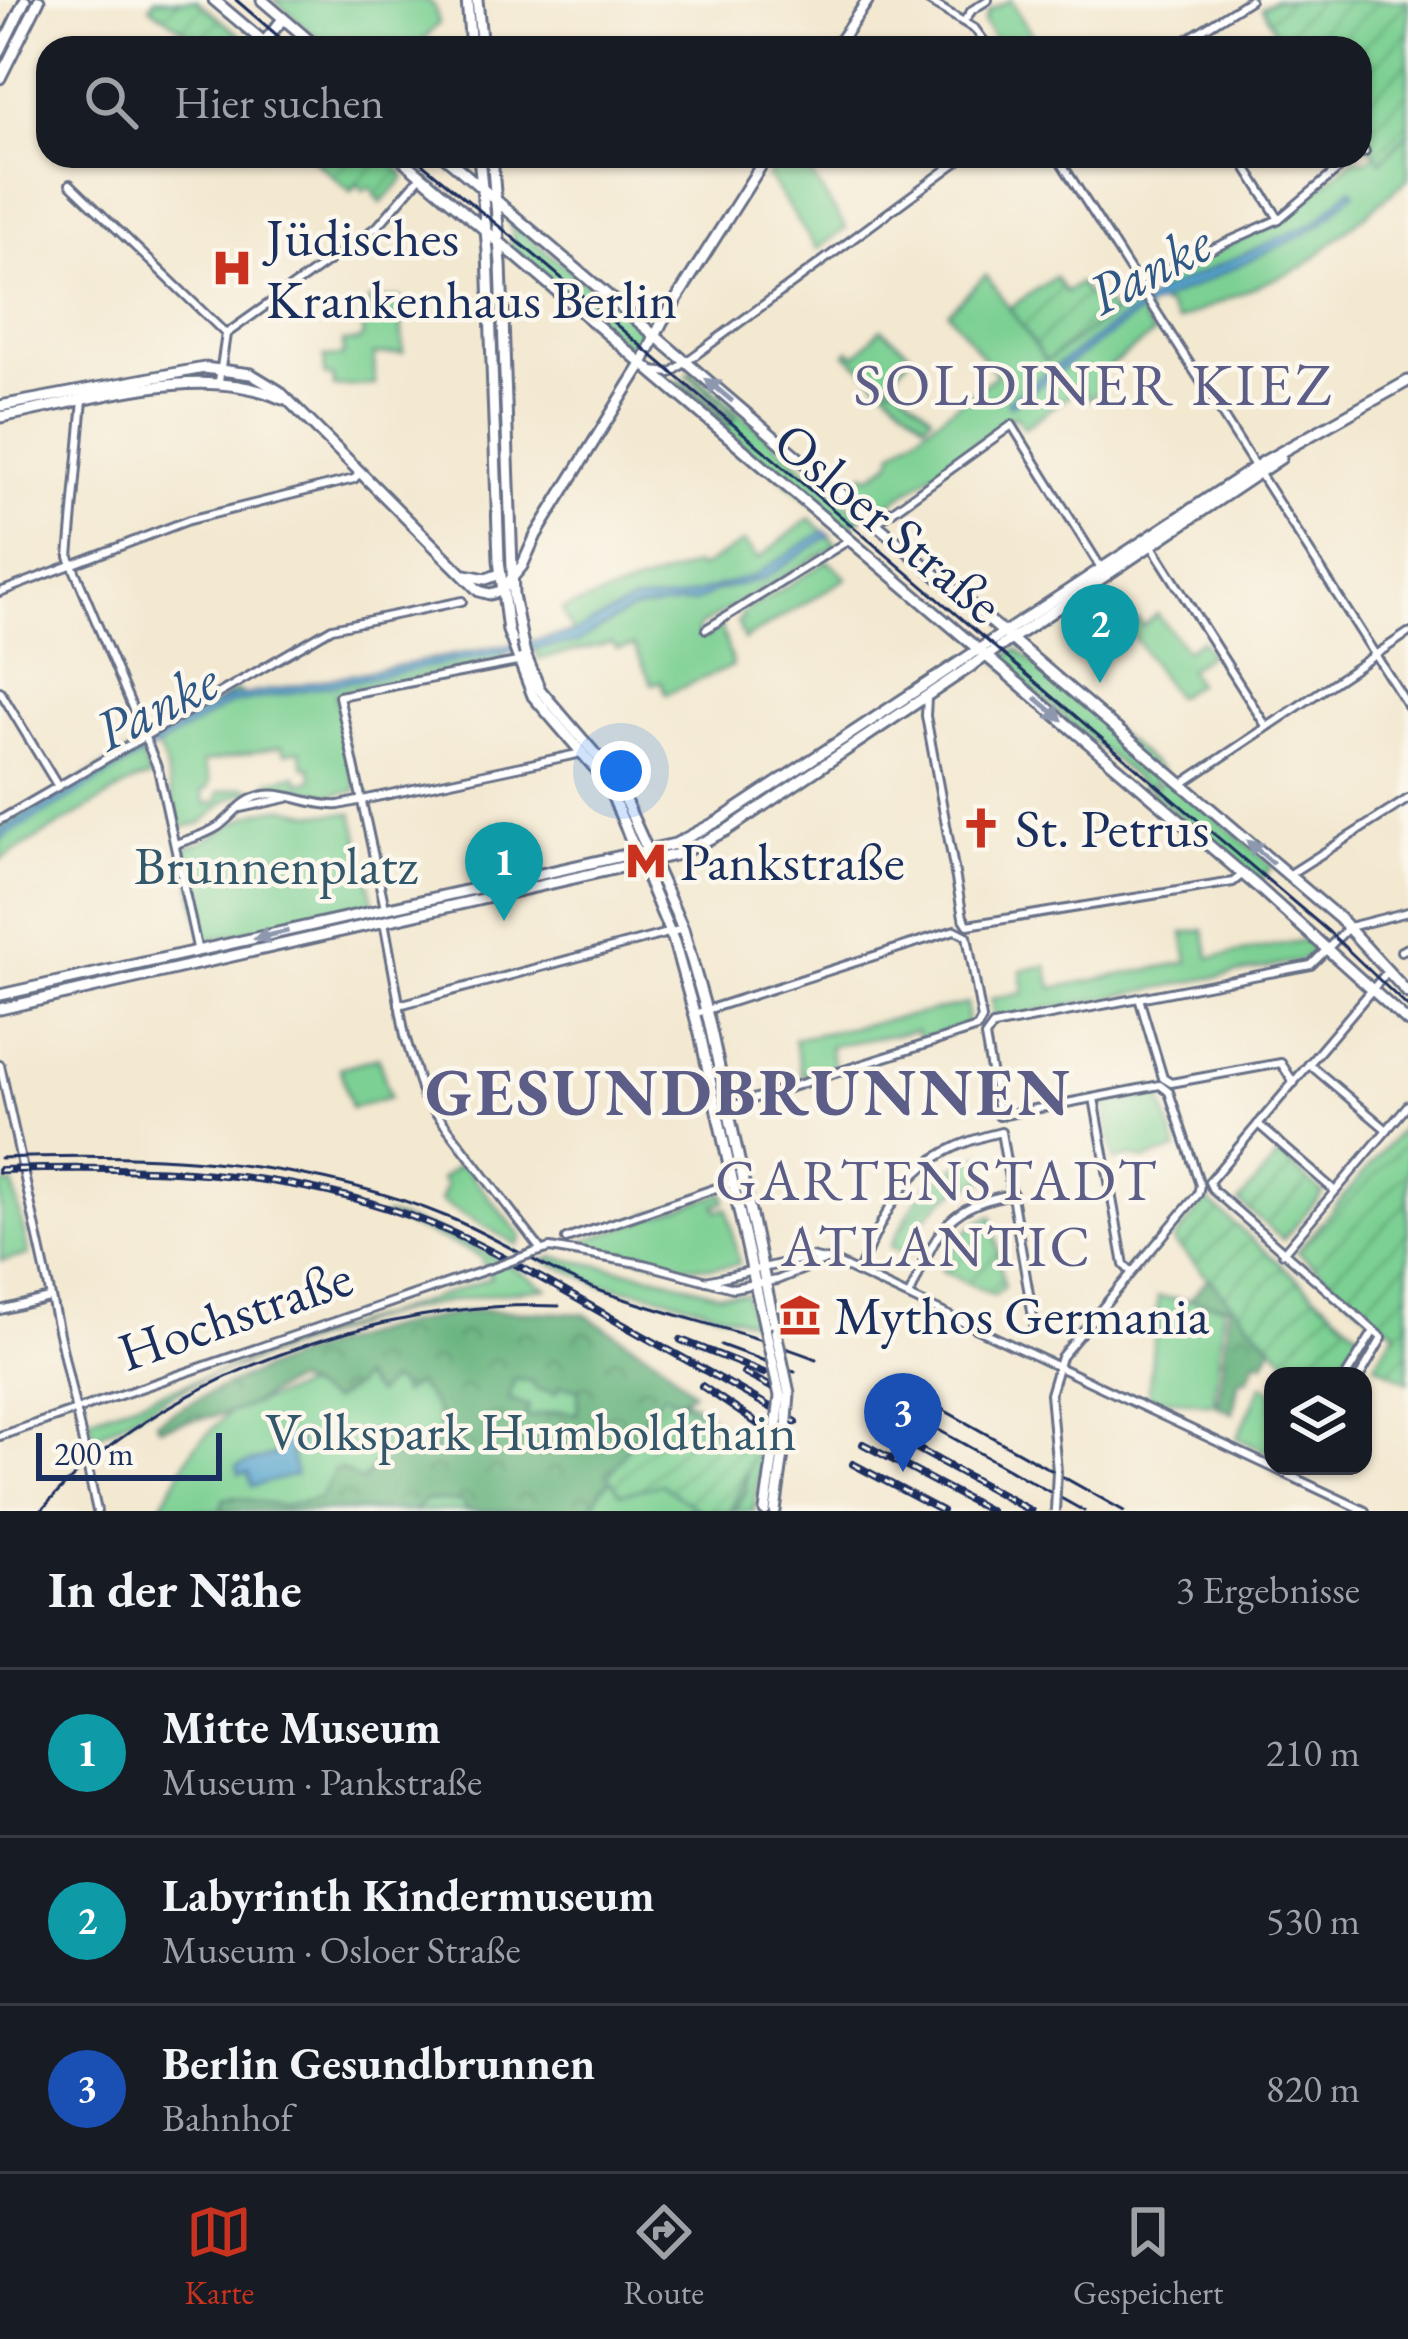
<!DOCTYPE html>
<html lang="de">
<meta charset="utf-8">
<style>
:root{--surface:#171b24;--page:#20242c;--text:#f1f3f6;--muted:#9ea1a6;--line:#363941;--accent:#c8321e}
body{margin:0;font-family:"EB Garamond",serif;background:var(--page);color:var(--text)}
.controls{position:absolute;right:36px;bottom:36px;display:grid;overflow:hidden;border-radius:24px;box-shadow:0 3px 9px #0004}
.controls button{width:108px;height:108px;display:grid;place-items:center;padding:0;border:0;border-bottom:3px solid var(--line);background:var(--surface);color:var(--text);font:60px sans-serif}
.scale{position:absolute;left:36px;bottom:30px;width:186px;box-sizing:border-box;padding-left:12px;border:6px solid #1b2f5e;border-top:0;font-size:33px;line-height:42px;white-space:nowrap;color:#1b2f5e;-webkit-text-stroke:9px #fbf7ec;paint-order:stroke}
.you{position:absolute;left:621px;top:771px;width:42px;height:42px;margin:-30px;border:9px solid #fff;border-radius:50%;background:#1a73e8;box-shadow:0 0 0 18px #1a73e833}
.badge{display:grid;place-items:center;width:78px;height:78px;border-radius:50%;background:var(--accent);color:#fff;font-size:39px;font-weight:700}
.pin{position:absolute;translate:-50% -99px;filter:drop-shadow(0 3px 6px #0008)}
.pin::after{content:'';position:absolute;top:63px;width:42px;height:36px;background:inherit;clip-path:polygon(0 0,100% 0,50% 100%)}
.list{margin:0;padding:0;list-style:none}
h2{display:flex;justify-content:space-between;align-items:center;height:156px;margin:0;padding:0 48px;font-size:51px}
h2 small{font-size:39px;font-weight:400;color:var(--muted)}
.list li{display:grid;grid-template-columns:78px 1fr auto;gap:36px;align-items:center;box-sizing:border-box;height:168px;padding:0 48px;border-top:3px solid var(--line)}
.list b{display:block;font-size:45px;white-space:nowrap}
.list p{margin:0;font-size:39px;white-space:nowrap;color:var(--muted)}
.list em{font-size:39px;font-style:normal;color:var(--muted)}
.icon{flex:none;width:66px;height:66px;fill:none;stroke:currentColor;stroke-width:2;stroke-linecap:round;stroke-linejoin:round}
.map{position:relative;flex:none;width:1408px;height:1511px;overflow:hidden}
.search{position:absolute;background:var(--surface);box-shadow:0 3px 9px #0004;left:36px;right:36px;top:36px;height:132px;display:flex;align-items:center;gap:30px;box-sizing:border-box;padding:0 42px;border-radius:36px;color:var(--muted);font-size:45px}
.sheet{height:660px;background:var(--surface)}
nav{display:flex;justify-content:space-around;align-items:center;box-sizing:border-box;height:168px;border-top:3px solid var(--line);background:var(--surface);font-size:33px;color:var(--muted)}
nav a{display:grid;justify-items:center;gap:6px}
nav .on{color:var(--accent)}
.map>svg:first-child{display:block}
.green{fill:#7cd093;stroke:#4c8078;stroke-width:3}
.forest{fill:url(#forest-crowns);stroke:#40706e;stroke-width:3;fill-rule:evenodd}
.garden{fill:url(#garden-furrows);stroke:#4c8078;stroke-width:3}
.water{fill:#56a5cf;stroke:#386a96;stroke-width:3}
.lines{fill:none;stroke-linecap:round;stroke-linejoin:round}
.minor-casing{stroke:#677086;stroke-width:12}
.major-casing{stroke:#677086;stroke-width:15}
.minor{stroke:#fff;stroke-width:6}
.major{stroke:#fff;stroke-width:9}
.tram{stroke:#1b2f5e;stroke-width:3}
.rail-casing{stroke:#1b2f5e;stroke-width:8}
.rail{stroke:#fbf7ec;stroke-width:3;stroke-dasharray:9;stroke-linecap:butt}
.minor-bridge-casing{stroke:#677086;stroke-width:12;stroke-linecap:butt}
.major-bridge-casing{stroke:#677086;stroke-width:15;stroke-linecap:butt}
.minor-bridge{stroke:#fff;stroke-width:6}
.major-bridge{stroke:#fff;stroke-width:9}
.oneway{fill:#8d97ae}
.labels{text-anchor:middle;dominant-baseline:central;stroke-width:9;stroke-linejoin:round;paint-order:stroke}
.poi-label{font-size:54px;fill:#1b2f5e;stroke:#fbf7ec;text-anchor:start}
.street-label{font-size:54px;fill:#1b2f5e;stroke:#fbf7ec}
.park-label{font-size:54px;fill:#33576b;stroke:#fbf7ec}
.water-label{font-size:57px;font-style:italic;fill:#305886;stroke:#fbf7ec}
.neighbourhood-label{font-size:57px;letter-spacing:3px;fill:#5d5e88;stroke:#fbf7ec}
.quarter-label{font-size:60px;letter-spacing:3px;fill:#5d5e88;stroke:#fbf7ec}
.district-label{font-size:66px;font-weight:bold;letter-spacing:3px;fill:#5d5e88;stroke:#fbf7ec}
</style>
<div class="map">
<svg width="1408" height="1511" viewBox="0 0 1408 1511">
<defs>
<pattern id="forest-crowns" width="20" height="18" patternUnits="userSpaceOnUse" patternTransform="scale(3)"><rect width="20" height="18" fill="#65b27d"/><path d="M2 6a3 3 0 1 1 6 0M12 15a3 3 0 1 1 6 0" fill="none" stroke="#52916a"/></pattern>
<pattern id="garden-furrows" width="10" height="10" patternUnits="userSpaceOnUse" patternTransform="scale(3)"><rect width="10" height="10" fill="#7cd093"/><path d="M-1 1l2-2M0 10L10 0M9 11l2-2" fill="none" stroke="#65a97b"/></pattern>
</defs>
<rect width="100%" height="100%" fill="#fbf7ec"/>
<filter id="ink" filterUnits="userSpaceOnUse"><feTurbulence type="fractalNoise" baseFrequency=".00833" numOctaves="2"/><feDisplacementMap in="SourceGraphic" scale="24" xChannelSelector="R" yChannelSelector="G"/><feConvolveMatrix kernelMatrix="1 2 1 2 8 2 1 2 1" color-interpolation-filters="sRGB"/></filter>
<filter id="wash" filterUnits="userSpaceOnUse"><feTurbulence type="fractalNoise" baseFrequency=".004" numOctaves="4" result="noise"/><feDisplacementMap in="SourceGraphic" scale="48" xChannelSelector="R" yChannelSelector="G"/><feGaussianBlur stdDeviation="2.7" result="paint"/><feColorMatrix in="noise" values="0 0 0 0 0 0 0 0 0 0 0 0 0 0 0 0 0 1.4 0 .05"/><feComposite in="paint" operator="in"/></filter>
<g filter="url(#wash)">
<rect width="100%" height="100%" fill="#f3e8d0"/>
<g class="green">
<polygon points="274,0 425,0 434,5 439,23 416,48 330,48"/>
<polygon points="1011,0 1040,48 1001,48 984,23 988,11"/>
<polygon points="1408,133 1408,179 1304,266 1177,321 1167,305 1163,306 1150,279 1278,223 1354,159 1366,161 1375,154 1382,160"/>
<polygon points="781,156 799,156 846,228 817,249 768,177"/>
<polygon points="509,221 643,330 635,351 510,247 513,235"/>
<polygon points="986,275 1046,361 1118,310 1114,304 1120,300 1124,305 1136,297 1148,315 1143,320 1154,334 1104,370 1100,384 1103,389 1089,399 1081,387 1024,428 1015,415 878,512 845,485 864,474 871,476 892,461 894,451 997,375 948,312"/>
<polygon points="400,298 403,353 374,355 375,385 334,387 333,376 325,376 324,357 343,356 343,342 358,341 363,336 363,319 370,318 369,300"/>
<polygon points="881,328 912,354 887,383 891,386 894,382 932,415 925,423 846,354 849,350 856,356"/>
<polygon points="691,371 863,517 844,530 672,385 677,381 729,425 731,421 681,379 734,420 736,416 687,374"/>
<polygon points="810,518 837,545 698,627 698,633 706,638 721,626 733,666 666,694 661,681 652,684 634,646 617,649 612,643 539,659 533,642 572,632 562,610 695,565 699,569 744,542 758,559"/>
<polygon points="828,561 847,578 744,640 737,621 743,619 741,614"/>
<polygon points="1157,614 1186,650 1201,640 1210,654 1188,669 1197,684 1175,697 1127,627 1138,620 1143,626"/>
<polygon points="501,646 506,661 335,693 356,791 328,795 290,786 264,788 272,780 295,775 301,783 313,780 310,767 304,767 300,750 285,753 282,746 207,762 202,763 210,781 208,788 202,791 206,804 217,802 219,792 243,787 253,790 228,799 202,823 179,828 165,765 155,741 158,735 235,691 245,695"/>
<polygon points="1017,649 1163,772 1148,789 998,661"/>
<polygon points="139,746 149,778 135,781 0,860 0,826"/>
<polygon points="1166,775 1273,866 1258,883 1151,792"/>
<path d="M285 808 313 814 353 813 374 903 204 941 184 849C222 838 242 808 285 808Z"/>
<polygon points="1204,930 1210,958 1304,940 1314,950 1301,961 994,1019 991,999 1024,993 1021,970 1047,966 1052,988 1188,962 1183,933"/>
<polygon points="967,1004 967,1025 919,1039 916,1031 830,1046 834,1066 802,1076 794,1039"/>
<polygon points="378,1057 390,1097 351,1108 340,1068"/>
<polygon points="1160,1094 1177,1150 1144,1160 1134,1156 1114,1160 1105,1104"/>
<polygon points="461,1163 522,1237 518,1245 440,1201 446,1186 441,1179"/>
<polygon points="13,1184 29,1255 1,1261 0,1185"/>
<path d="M724 1193 725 1201 715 1205 717 1210 727 1208 739 1264C689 1275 634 1253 583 1246V1241L648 1219 647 1214 652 1217 654 1212 656 1216Z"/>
<path d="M383 1215C440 1227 497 1256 546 1288 388 1302 229 1355 94 1438L89 1418 491 1278 480 1257 468 1250Z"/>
<polygon points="553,1257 657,1276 718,1294 746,1294 752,1322 656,1294 602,1285 544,1260"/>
<polygon points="1158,1297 1224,1304 1214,1404 1148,1397"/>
<polygon points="617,1363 698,1406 761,1457 754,1511 158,1511 195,1446 231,1411 361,1368"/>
<polygon points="1262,1385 1273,1391 1273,1455 1237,1438"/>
</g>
<g class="forest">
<polygon points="1208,1278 1272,1346 1264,1362 1257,1359 1247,1380 1239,1379 1233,1413 1218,1406 1229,1306 1190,1300"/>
<path d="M482 1310 584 1314 662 1362 693 1392 680 1400 748 1450 746 1492 734 1511H717L646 1415 628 1462 600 1491 591 1511H468L463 1502 425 1500 414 1511H220L224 1499 232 1497 284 1506 320 1498 335 1470 341 1469 362 1482 383 1453 426 1457C451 1432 438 1406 416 1384L401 1394 399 1386 390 1381 376 1394 360 1378 355 1386 332 1401 294 1382C272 1388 255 1406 235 1411 210 1418 185 1420 160 1428L156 1422C249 1367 375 1324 482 1310ZM514 1379 533 1382 535 1389 556 1393 560 1386 579 1389 577 1414 561 1411 529 1417 526 1414 529 1406 509 1400Z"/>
</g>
<g class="garden">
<polygon points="154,0 196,0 256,48 210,48 150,7"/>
<polygon points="1275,0 1408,0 1408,133 1381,161 1365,141 1360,144 1360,48 1284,48 1262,7"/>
<polygon points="309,156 384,156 403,173 404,179 381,203 370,187 363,191 358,184 351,192"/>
<polygon points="1055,277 1066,293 1079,283 1094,304 1102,298 1113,313 1046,361 1009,308"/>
<polygon points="1408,1121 1408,1382 1375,1364 1396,1330 1375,1319 1297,1251"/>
<polygon points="1279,1155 1323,1193 1283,1240 1239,1202"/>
<path d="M981 1156 985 1181C948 1187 913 1223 908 1255L890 1247C917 1200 922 1176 981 1156Z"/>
<polygon points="1207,1200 1364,1337 1339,1376 1302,1376 1173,1241"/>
<path d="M992 1216 1004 1287 994 1296 941 1270C955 1244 963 1227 992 1216Z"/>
<path d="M663 1394C693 1403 705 1419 722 1443L756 1447 730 1511H700L661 1484 621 1494 609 1476Z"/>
</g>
<g class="water">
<polygon points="1351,188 1355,192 1321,224 1301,236 1144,310 1010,406 1007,401 1159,292 1316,222"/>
<polygon points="824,531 830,535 765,578 716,591 695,602 631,610 576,643 503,653 230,704 0,839 0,831 228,698 574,633 632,602 677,599 755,575"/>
<polygon points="297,1435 300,1446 290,1450 296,1475 252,1486 248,1473 239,1474 237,1466 277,1454 275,1437"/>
</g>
</g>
<g filter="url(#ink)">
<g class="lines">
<g class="minor-casing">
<g id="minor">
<polyline points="927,0 975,29 989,48"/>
<polyline points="964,21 972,10 988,0"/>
<polyline points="1173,48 1250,0"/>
<polyline points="1360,153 1365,152"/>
<polyline points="1057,156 1408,706"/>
<polyline points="1239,156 1279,219"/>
<polyline points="1330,156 1339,169"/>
<polyline points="70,184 226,334"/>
<polyline points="1138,282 1279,219 1354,156"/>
<polyline points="652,371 671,373 965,156"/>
<polyline points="219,381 226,334 378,226 421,176"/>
<polyline points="83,400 69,557 158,769 198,952"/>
<polyline points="876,523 1012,425 1101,568"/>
<polyline points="1152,546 1266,726"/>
<polyline points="0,592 189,520 354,479 361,472"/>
<polyline points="706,629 849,540"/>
<polyline points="0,691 57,785"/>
<polyline points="927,698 926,716 963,917 968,925 1233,882 1243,874"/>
<polyline points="1182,784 1408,633"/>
<polyline points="241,808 287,798"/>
<polyline points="0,820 332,628 462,601"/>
<path d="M175 844C190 839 206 835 219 826 235 814 243 798 265 795 289 792 314 807 339 805L582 753"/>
<polyline points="1290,874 1408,799"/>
<polyline points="385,908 339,696 517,662"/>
<polyline points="384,921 405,1036 423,1096 541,1250"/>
<polyline points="1401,951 1408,948"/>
<polyline points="1139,998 1163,1078 1171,1083 1281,1063 1294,1083"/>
<polyline points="399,1005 683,929"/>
<polyline points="694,1014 955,930 967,936 982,1019 977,1028 728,1107"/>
<polyline points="1309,1064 1387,1130"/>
<polyline points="0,1065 84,1448"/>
<polyline points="1094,1098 1124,1265 1131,1272"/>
<polyline points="1258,1124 1335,1191"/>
<polyline points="566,1239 731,1183"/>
<polyline points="533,1253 550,1248 644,1264 733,1288 777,1280 826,1260"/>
<polyline points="1283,1253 1408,1105"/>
<path d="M858 1273C892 1195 913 1152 1001 1132L1035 1329"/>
<polyline points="706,1281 811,1257 837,1263 1365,1511"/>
<path d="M909 1296C937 1236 941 1206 1013 1194"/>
<polyline points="0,1310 49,1298"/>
<polyline points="1346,1376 1374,1331"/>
<polyline points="1360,1376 1382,1338 1213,1190 1209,1182 1387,972"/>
<polyline points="0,1436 495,1267"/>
<polyline points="1057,1471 1050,1394 1061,1357 1198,1194 1200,1185 1169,1092 1160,1085 999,1116 985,1037 993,1026 1311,965 1349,927 1408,912"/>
<polyline points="91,1484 97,1511"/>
</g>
</g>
<g class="major-casing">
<g id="major">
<polyline points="214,0 271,48"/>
<polyline points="262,0 318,48"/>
<polyline points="467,0 471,48"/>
<polyline points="477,0 482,48"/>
<polyline points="264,42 283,19"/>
<polyline points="835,48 868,0"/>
<polyline points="0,51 25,0"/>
<polyline points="0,78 39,0"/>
<polyline points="398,156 1258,887 1408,1022"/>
<polyline points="444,156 1340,919 1408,993"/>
<polyline points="479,156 488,252 499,560 508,631 533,696 595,768 612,795 674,942 700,1034 765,1328"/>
<polyline points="492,156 501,264 513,595 522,641"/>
<polyline points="0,406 204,368 251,374 279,391 479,591 490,594 501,591"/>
<path d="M0 417C85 402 201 361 282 399"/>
<polyline points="466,575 486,579 500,574"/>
<polyline points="501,591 522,566 536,535 642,364 662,322 767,156"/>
<polyline points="525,654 540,690 614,776 683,929 709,1021 776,1332"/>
<polyline points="0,995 675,844 720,820 1263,462 1408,381"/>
<polyline points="0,1009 679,854 727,830 1281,458"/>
<polyline points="765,1511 775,1441"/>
<polyline points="775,1511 784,1447"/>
</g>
</g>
<use href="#minor" class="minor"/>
<use href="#major" class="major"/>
<g class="tram">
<polyline points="236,0 292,48"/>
<polyline points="413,156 532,253 1329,932 1408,1007"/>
<path d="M0 1158C152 1152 307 1159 450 1218 500 1239 546 1271 598 1290 669 1316 745 1331 816 1359"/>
<polyline points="721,1345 795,1372"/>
<polyline points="899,1385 1124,1511"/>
<polyline points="892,1404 1084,1511"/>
<path d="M41 1511C155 1377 386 1298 559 1306"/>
</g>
<g class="rail-casing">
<g id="rail">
<path d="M0 1170C138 1166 276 1168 408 1215 483 1242 551 1284 620 1323 679 1356 738 1388 796 1422"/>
<polyline points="681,1340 764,1373"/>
<polyline points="744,1373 792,1398"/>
<polyline points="702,1386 792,1447"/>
<polyline points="876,1426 1031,1511"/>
<polyline points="863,1444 990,1511"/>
<polyline points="853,1464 942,1511"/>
</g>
</g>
<use href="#rail" class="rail"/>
<g class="minor-bridge-casing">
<g id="minor-bridge">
<polyline points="495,1267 533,1253"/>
<polyline points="84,1448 91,1484"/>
<polyline points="1055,1511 1057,1471"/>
</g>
</g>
<g class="major-bridge-casing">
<g id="major-bridge">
<polyline points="522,641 525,654"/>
<polyline points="765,1328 780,1396 775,1441"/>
<polyline points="776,1332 789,1393 787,1420"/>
<polyline points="784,1447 787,1424"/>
</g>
</g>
<use href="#minor-bridge" class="minor-bridge"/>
<use href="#major-bridge" class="major-bridge"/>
</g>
<defs><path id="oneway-solid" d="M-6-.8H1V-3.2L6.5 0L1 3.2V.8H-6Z" transform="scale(3)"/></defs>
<g class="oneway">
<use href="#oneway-solid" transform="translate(719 390) rotate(-140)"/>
<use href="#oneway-solid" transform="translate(1049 709) rotate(40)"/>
<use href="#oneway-solid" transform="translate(1260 852) rotate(-139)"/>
<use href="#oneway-solid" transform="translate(271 935) rotate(167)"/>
</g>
</g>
<defs>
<g id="hospital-bare" transform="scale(3.24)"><path d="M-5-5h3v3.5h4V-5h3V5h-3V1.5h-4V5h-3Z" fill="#c8321e" stroke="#fbf7ec" stroke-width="2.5" paint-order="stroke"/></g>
<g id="church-bare" transform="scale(3.24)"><path d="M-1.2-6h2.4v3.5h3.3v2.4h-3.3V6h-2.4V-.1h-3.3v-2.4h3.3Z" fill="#c8321e" stroke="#fbf7ec" stroke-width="2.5" paint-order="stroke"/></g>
<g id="metro-bare" transform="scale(3.24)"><path d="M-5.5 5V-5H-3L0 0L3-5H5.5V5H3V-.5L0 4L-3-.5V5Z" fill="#c8321e" stroke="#fbf7ec" stroke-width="2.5" paint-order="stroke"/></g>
<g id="museum-bare" transform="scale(3.24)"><path d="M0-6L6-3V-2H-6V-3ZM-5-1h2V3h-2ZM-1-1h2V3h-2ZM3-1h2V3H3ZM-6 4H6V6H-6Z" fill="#c8321e" stroke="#fbf7ec" stroke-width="2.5" paint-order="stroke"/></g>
</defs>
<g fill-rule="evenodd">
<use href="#hospital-bare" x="232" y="268"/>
<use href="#church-bare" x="981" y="828"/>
<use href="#metro-bare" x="646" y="861"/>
<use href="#museum-bare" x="800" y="1315"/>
</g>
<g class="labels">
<g class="poi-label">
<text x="266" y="237">Jüdisches<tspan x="266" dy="62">Krankenhaus Berlin</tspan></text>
<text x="1015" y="828">St. Petrus</text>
<text x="680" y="861">Pankstraße</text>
<text x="834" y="1315">Mythos Germania</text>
</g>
<g class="street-label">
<text transform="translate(889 522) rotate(40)">Osloer Straße</text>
<text transform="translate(235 1314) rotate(-19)">Hochstraße</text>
</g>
<g class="park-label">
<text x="276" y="865">Brunnenplatz</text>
<text x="531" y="1431">Volkspark Humboldthain</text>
</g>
<g class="water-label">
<text transform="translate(1149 268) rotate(-28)">Panke</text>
<text transform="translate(156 705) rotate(-27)">Panke</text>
</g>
<g class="neighbourhood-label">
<text x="937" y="1180">GARTENSTADT<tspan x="937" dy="66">ATLANTIC</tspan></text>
</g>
<g class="quarter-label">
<text x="1094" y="384">SOLDINER KIEZ</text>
</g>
<g class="district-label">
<text x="749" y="1092">GESUNDBRUNNEN</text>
</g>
</g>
</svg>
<div class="controls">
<button><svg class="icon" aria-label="layers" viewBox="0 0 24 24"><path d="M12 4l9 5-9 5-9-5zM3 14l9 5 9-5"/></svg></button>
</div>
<div class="scale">200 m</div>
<div class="you"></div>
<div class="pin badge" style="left:504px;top:921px;background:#0f9aa8">1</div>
<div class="pin badge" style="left:1100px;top:683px;background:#0f9aa8">2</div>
<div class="pin badge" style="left:903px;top:1472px;background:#1a4fb4">3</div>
<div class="search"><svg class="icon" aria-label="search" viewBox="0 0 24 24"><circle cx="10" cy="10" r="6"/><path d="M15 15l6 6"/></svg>Hier suchen</div>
</div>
<section class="sheet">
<h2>In der Nähe<small>3 Ergebnisse</small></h2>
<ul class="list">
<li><span class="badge" style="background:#0f9aa8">1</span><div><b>Mitte Museum</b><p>Museum · Pankstraße</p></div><em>210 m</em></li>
<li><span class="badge" style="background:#0f9aa8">2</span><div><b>Labyrinth Kindermuseum</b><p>Museum · Osloer Straße</p></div><em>530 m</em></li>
<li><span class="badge" style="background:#1a4fb4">3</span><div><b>Berlin Gesundbrunnen</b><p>Bahnhof</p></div><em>820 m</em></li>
</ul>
</section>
<nav>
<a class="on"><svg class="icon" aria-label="map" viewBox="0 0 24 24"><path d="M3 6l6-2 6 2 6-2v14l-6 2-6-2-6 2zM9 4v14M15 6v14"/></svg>Karte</a>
<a><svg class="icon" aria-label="directions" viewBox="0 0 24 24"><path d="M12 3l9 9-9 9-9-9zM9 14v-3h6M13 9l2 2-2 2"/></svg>Route</a>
<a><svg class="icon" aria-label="saved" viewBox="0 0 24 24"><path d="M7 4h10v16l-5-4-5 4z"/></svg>Gespeichert</a>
</nav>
